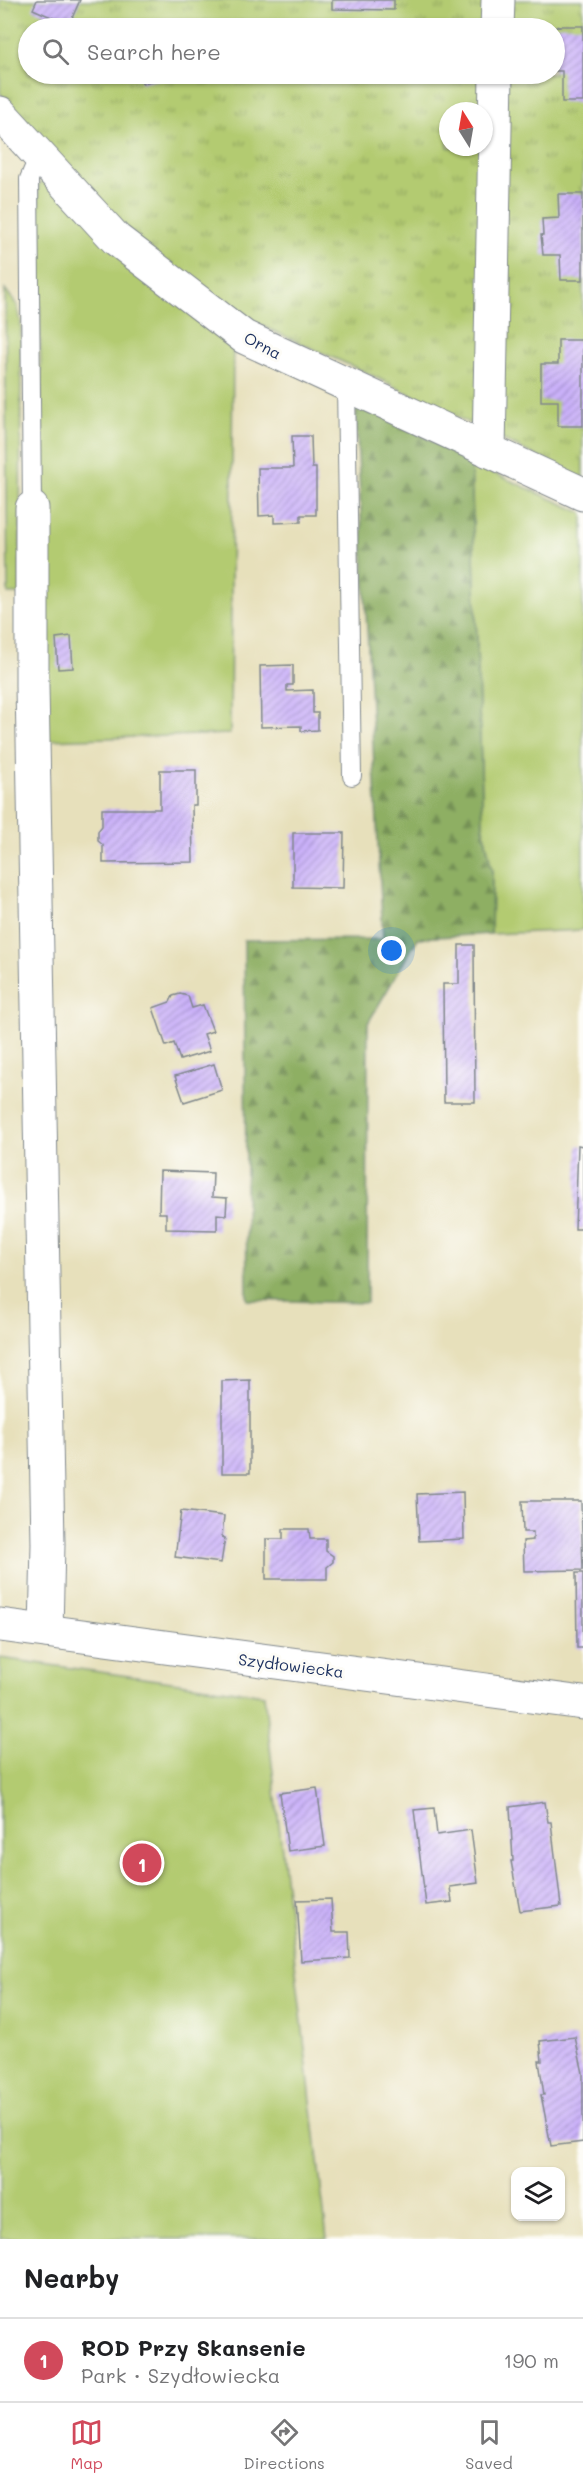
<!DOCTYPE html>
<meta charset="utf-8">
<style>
:root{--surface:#fff;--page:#f6f6f6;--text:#202124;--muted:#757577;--line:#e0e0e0;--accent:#d1495b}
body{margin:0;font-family:Mali,sans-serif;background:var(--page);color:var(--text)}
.controls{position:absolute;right:18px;bottom:18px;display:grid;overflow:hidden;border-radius:12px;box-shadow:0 2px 4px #0004}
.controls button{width:54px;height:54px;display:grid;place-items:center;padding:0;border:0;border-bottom:2px solid var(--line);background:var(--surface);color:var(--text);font:30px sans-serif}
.compass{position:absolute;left:439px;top:102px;width:54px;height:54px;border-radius:50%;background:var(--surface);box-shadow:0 2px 4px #0004;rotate:349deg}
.you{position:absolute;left:392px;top:951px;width:21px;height:21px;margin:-15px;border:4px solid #fff;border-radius:50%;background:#1a73e8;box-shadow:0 0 0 9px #1a73e833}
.badge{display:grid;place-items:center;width:39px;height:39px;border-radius:50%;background:var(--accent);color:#fff;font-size:20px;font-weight:700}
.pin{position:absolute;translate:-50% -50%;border:3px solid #fff;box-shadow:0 2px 6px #0006}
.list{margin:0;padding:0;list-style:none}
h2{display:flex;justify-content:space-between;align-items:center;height:78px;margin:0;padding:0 24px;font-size:26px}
h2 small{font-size:20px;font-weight:400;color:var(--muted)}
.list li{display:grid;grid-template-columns:39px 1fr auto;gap:18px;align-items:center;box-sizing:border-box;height:84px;padding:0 24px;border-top:2px solid var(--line)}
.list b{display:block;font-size:22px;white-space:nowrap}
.list p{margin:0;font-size:20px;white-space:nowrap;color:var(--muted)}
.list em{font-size:20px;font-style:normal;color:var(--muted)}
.icon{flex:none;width:33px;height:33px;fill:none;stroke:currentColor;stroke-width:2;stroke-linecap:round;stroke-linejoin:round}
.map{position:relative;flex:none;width:583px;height:2239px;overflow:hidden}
.search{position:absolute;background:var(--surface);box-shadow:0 2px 4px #0004;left:18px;right:18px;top:18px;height:66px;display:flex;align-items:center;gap:15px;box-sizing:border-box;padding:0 21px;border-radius:33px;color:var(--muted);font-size:22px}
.sheet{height:162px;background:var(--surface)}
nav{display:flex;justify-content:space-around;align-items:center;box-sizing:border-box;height:84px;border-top:2px solid var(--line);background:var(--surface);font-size:16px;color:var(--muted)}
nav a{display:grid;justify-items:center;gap:3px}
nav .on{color:var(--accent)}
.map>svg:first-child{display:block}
.green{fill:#b3cb71;stroke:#677d68;stroke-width:1.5}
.forest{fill:url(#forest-firs);stroke:#546f60;stroke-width:1.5}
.park{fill:url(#park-tufts);stroke:#677d68;stroke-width:1.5;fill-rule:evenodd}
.building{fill:url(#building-hatch)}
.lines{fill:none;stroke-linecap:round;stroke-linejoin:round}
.service-casing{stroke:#81888c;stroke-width:20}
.minor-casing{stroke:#81888c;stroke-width:35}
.tertiary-casing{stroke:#81888c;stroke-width:35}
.service{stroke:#fff;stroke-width:18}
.minor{stroke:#fff;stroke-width:33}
.tertiary{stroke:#fff;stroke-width:33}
.labels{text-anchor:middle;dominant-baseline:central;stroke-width:6;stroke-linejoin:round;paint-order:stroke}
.street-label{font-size:16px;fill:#1b2f5e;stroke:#fdfcf7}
</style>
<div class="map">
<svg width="583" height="2239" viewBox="0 0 583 2239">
<defs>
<pattern id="forest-firs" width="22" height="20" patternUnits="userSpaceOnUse" patternTransform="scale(1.5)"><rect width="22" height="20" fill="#8eaf63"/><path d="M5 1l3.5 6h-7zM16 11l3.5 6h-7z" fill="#738f55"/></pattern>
<pattern id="park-tufts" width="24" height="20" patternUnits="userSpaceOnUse" patternTransform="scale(1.5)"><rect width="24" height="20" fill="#b3cb71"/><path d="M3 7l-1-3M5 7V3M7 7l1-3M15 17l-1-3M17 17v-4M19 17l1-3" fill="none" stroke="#91a560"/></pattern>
<pattern id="building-hatch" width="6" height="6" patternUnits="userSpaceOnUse" patternTransform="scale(1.5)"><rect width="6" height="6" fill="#cab1f9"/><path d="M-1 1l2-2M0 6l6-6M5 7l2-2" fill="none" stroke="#a390cd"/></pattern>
</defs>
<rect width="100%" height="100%" fill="#fdfcf7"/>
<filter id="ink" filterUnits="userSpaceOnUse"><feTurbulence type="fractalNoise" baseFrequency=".0167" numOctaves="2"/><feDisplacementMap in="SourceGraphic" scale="12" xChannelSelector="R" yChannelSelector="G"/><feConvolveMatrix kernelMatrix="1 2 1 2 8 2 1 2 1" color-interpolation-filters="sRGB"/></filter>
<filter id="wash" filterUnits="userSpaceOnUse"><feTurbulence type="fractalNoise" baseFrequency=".008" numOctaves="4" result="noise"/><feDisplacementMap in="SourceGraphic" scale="24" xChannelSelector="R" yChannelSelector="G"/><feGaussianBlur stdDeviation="1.35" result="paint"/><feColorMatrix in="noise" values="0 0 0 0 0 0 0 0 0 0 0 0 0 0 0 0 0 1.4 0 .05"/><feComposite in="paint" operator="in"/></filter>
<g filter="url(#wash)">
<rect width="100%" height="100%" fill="#e7e0bb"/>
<g class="green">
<polygon points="44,179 233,338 230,734 46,740 38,186"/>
<polygon points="5,289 17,305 21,321 20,594 8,594"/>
<polygon points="471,463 583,513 583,930 491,934 492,871 483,827"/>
<polygon points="0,1658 264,1695 327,2239 0,2239"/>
</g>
<polygon class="forest" points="355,398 471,463 483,827 492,871 491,934 418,938 368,1023 367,1303 247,1300 244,940 383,939"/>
<path class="park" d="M0 0H583V479L363 371 235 314 126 232 0 93ZM28 28H554V74H28ZM448 111H484V147H448Z"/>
<g id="blocks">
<g class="building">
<polygon points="37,0 80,0 69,25 33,9"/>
<polygon points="332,0 394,0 394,10 332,9"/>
<polygon points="561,26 583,26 583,102 562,102 562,71 554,71 554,27"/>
<polygon points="140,74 182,74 142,83"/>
<polygon points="558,194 583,194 583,280 561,280 560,255 543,255 541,235 543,235 542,219 559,218"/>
<polygon points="558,340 583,340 583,426 558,426 558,401 541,401 541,364 558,364"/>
<polygon points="292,436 311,436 312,468 316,468 316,515 301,515 301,522 274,523 274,515 259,516 258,468 293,468"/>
<polygon points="71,636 73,668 58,669 56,638"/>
<polygon points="293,665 293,685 287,685 287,691 313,690 313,713 318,713 318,730 301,731 301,726 261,727 260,666"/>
<polygon points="160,770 196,770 196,805 192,805 193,862 103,863 103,845 98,841 98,831 102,826 102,809 160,809"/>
<polygon points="293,833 344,833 343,888 293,887"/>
<polygon points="459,945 474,945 475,1102 444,1102 443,984 459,984"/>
<polygon points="180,994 188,996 192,1008 203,1005 213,1031 204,1034 210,1051 180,1060 174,1043 166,1046 153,1008 170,1002 173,996"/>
<polygon points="214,1064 222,1090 184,1102 175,1076"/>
<polygon points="578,1145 583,1146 583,1229 575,1229"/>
<polygon points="160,1171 213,1173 212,1197 227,1198 226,1215 217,1214 217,1230 166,1229 166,1213 159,1213"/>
<polygon points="250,1380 250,1473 222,1473 222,1381"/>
<polygon points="463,1492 464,1539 419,1541 417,1494"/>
<polygon points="522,1501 581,1501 583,1570 524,1571 523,1541 533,1540 533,1532 523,1532"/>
<polygon points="181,1511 224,1516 222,1537 225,1538 221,1563 175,1557"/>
<polygon points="283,1529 309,1529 310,1539 326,1539 326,1551 333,1556 333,1562 327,1567 327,1579 266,1579 266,1539 283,1539"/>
<polygon points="576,1573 583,1573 583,1648 577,1648"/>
<polygon points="317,1788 325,1846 288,1851 280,1793"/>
<polygon points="545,1802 548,1822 551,1822 561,1906 520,1911 511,1861 513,1861 510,1807"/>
<polygon points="434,1808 437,1835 471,1830 478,1883 450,1887 452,1902 426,1905 414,1810"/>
<polygon points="331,1899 333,1932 349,1932 350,1958 301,1961 297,1900"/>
<polygon points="575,2037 583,2073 583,2142 551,2146 541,2095 544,2095 539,2061 542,2061 540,2041"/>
</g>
</g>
</g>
<g filter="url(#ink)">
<use href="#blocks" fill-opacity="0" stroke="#81888c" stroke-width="1.5"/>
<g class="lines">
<g class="service-casing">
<g id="service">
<polyline points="346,385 352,776"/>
<polyline points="32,508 29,179 35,165 42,158"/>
</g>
</g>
<g class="minor-casing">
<g id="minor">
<polyline points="497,28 498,0"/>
<polyline points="0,113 116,239 244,337 583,494"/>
<polyline points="489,451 496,74"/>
<polyline points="32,508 32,686 48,1544 46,1631"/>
</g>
</g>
<g class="tertiary-casing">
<polyline id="tertiary" points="0,1625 583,1703"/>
</g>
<use href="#service" class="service"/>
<use href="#minor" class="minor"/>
<use href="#tertiary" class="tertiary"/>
</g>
</g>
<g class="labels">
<g class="street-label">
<text transform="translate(263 345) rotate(28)">Orna</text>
<text transform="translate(291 1665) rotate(7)">Szydłowiecka</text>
</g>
</g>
</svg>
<div class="controls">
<button><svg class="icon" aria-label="layers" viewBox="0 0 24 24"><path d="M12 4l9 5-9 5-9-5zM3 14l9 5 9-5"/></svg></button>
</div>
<svg class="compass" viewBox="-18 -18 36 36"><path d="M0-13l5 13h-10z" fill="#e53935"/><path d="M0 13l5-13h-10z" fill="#757577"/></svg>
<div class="you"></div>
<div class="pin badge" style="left:142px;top:1863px">1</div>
<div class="search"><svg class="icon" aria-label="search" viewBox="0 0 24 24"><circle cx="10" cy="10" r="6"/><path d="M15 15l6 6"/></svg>Search here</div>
</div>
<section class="sheet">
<h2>Nearby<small></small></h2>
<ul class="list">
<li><span class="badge">1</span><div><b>ROD Przy Skansenie</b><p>Park · Szydłowiecka</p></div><em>190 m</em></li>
</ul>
</section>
<nav>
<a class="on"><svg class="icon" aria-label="map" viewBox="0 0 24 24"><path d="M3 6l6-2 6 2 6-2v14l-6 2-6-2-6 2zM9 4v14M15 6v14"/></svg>Map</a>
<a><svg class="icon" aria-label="directions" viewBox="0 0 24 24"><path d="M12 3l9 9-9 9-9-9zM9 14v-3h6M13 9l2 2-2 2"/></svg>Directions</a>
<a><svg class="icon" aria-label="saved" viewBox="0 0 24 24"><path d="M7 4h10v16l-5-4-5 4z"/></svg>Saved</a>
</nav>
